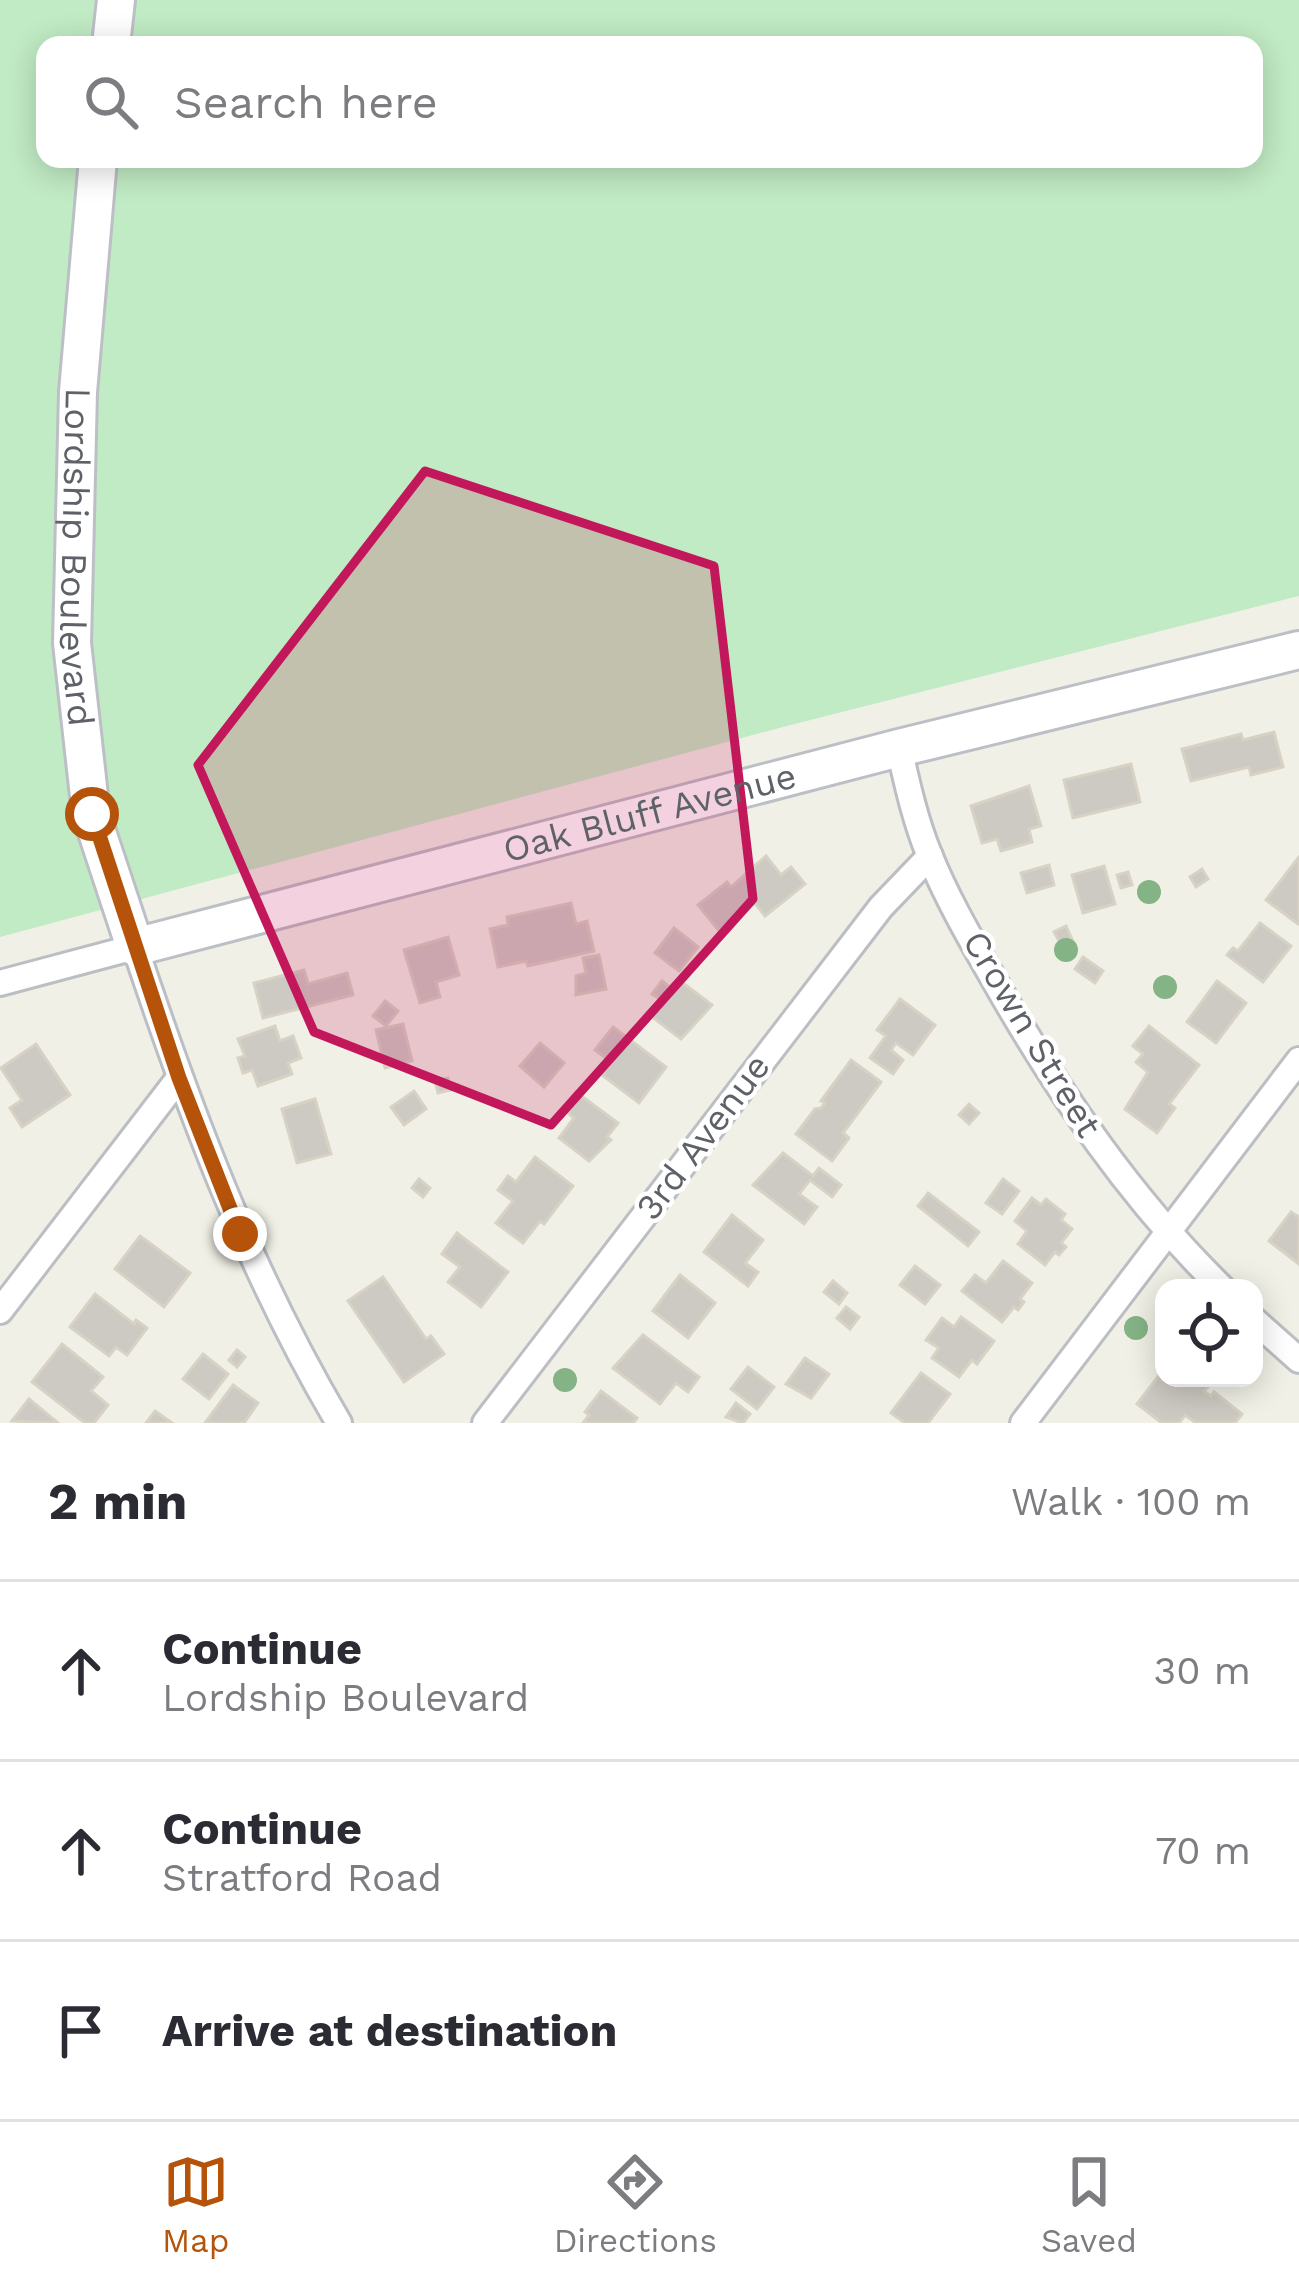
<!DOCTYPE html>
<meta charset="utf-8">
<style>
:root{--surface:#fff;--page:#f7f7f7;--text:#2b2b33;--muted:#7c7c81;--line:#e1e1e2;--accent:#b45309}
body{margin:0;font-family:"Work Sans",sans-serif;background:var(--page);color:var(--text)}
.controls{position:absolute;right:36px;bottom:36px;display:grid;overflow:hidden;border-radius:24px;box-shadow:0 6px 30px #0003}
.controls button{width:108px;height:108px;display:grid;place-items:center;padding:0;border:0;border-bottom:3px solid var(--line);background:var(--surface);color:var(--text);font:60px sans-serif}
.stop{position:absolute;width:36px;height:36px;margin:-27px;border:9px solid #b45309;border-radius:50%;background:#fff}
.stop.end{background:#b45309;border-color:#fff;box-shadow:0 3px 12px #0008}
.list{margin:0;padding:0;list-style:none}
h2{display:flex;justify-content:space-between;align-items:center;height:156px;margin:0;padding:0 48px;font-size:51px}
h2 small{font-size:39px;font-weight:400;color:var(--muted)}
.list li{display:grid;grid-template-columns:78px 1fr auto;gap:36px;align-items:center;box-sizing:border-box;height:180px;padding:0 48px;border-top:3px solid var(--line)}
.list b{display:block;font-size:45px;white-space:nowrap}
.list p{margin:0;font-size:39px;white-space:nowrap;color:var(--muted)}
.list em{font-size:39px;font-style:normal;color:var(--muted)}
.icon{flex:none;width:66px;height:66px;fill:none;stroke:currentColor;stroke-width:2;stroke-linecap:round;stroke-linejoin:round}
.map{position:relative;flex:none;width:1299px;height:1423px;overflow:hidden}
.search{position:absolute;background:var(--surface);box-shadow:0 6px 30px #0003;left:36px;right:36px;top:36px;height:132px;display:flex;align-items:center;gap:30px;box-sizing:border-box;padding:0 42px;border-radius:24px;color:var(--muted);font-size:45px}
.sheet{height:696px;background:var(--surface)}
nav{display:flex;justify-content:space-around;align-items:center;box-sizing:border-box;height:168px;border-top:3px solid var(--line);background:var(--surface);font-size:33px;color:var(--muted)}
nav a{display:grid;justify-items:center;gap:6px}
nav .on{color:var(--accent)}
.map>svg:first-child{display:block}
.green{fill:#c1ebc4;fill-rule:evenodd}
.building{fill:#cdcac3;stroke:#d7d2c4;stroke-width:3}
.lines{fill:none;stroke-linecap:round;stroke-linejoin:round}
.minor-casing{stroke:#bbbec3;stroke-width:30}
.secondary-casing{stroke:#bcbfc5;stroke-width:42}
.minor{stroke:#fff;stroke-width:24}
.secondary{stroke:#fff;stroke-width:36}
.tree{fill:#84b385}
.route{stroke:#b45309;stroke-width:15}
.marked{fill:#c2185b;fill-opacity:0.2;stroke:#c2185b;stroke-width:9;stroke-linejoin:round}
.labels{text-anchor:middle;dominant-baseline:central;stroke-width:9;stroke-linejoin:round;paint-order:stroke}
.street-label{font-size:36px;fill:#5e6268;stroke:#fff}
</style>
<div class="map">
<svg width="1299" height="1423" viewBox="0 0 1299 1423">
<rect width="100%" height="100%" fill="#f1f0e6"/>
<path class="green" d="M0 0H1299V596L783 727 0 937ZM45 45H1254V159H45Z"/>
<g class="building">
<polygon points="1274,732 1283,767 1251,775 1249,767 1191,781 1182,749 1241,734 1243,740"/>
<polygon points="1131,764 1140,802 1073,818 1064,780"/>
<polygon points="1029,786 1041,826 1029,829 1032,842 1001,851 997,839 982,843 971,806"/>
<polygon points="766,856 781,875 791,867 805,884 765,916 755,903 719,931 698,905 727,882 731,887"/>
<polygon points="1299,857 1299,922 1298,924 1266,900"/>
<polygon points="1049,865 1054,885 1027,893 1021,873"/>
<polygon points="1104,866 1115,904 1083,913 1072,875"/>
<polygon points="1202,869 1208,879 1196,887 1190,877"/>
<polygon points="1128,872 1132,885 1121,888 1117,875"/>
<polygon points="571,903 576,924 587,921 594,951 528,966 526,961 498,967 490,929 508,925 507,917"/>
<polygon points="1260,923 1291,946 1263,982 1227,955 1233,948 1238,951"/>
<polygon points="1066,926 1075,946 1065,952 1054,932"/>
<polygon points="674,928 698,947 679,971 655,953"/>
<polygon points="448,937 459,975 436,982 440,997 420,1003 404,950"/>
<polygon points="599,955 606,989 576,995 576,976 586,973 583,958"/>
<polygon points="1083,957 1103,971 1095,983 1075,969"/>
<polygon points="304,970 308,984 347,973 353,995 263,1018 254,983"/>
<polygon points="679,980 712,1005 681,1039 651,1016 663,1001 652,994 662,981 672,989"/>
<polygon points="1217,981 1246,1003 1216,1043 1187,1022"/>
<polygon points="900,999 935,1025 913,1055 896,1043 891,1050 903,1060 893,1074 870,1058 886,1036 877,1030"/>
<polygon points="385,1001 398,1011 386,1026 373,1016"/>
<polygon points="403,1024 412,1061 385,1068 376,1030"/>
<polygon points="275,1026 280,1041 293,1036 301,1058 288,1063 292,1074 258,1086 252,1070 243,1073 238,1058 245,1056 238,1039"/>
<polygon points="1149,1026 1199,1065 1169,1104 1175,1108 1157,1133 1125,1109 1148,1072 1136,1062 1143,1054 1133,1046"/>
<polygon points="613,1027 666,1067 639,1103 602,1075 611,1062 595,1050"/>
<polygon points="540,1043 564,1063 544,1087 520,1066"/>
<polygon points="36,1044 70,1095 22,1127 10,1108 22,1100 1,1068"/>
<polygon points="851,1060 881,1082 843,1133 849,1138 832,1161 796,1134 815,1109 821,1108 825,1103 821,1101"/>
<polygon points="448,1078 451,1090 438,1093 435,1081"/>
<polygon points="414,1091 426,1109 404,1125 391,1107"/>
<polygon points="576,1092 618,1123 607,1137 611,1140 589,1161 559,1138 574,1118 563,1109"/>
<polygon points="315,1099 331,1154 297,1163 282,1109"/>
<polygon points="969,1104 979,1113 969,1124 959,1115"/>
<polygon points="783,1153 813,1176 819,1168 841,1185 832,1197 810,1180 799,1194 817,1207 804,1224 753,1185"/>
<polygon points="535,1157 573,1186 544,1224 540,1221 523,1243 496,1223 513,1201 498,1190 508,1176 516,1182"/>
<polygon points="419,1179 430,1188 423,1197 412,1188"/>
<polygon points="1003,1179 1019,1191 1002,1214 986,1203"/>
<polygon points="928,1193 979,1232 968,1246 918,1206"/>
<polygon points="1032,1198 1041,1205 1046,1199 1065,1214 1061,1220 1072,1229 1061,1243 1066,1247 1059,1255 1055,1252 1045,1265 1018,1244 1027,1231 1015,1221"/>
<polygon points="1291,1212 1299,1217 1299,1264 1269,1241"/>
<polygon points="732,1215 763,1240 745,1263 758,1272 748,1286 704,1252"/>
<polygon points="457,1233 508,1272 481,1307 448,1282 460,1267 442,1254"/>
<polygon points="140,1236 190,1273 164,1307 115,1269"/>
<polygon points="1003,1261 1032,1283 1020,1299 1024,1302 1018,1310 1014,1307 1002,1322 962,1291 975,1275 986,1283"/>
<polygon points="915,1266 940,1285 925,1304 900,1285"/>
<polygon points="680,1275 715,1303 688,1338 653,1311"/>
<polygon points="383,1277 426,1339 431,1336 444,1354 404,1382 348,1301"/>
<polygon points="833,1281 847,1293 839,1304 824,1292"/>
<polygon points="95,1294 134,1324 136,1320 147,1328 127,1355 116,1347 109,1356 70,1327"/>
<polygon points="846,1307 859,1317 850,1329 837,1318"/>
<polygon points="961,1317 994,1341 977,1364 972,1360 959,1377 932,1358 939,1348 926,1340 942,1318 954,1327"/>
<polygon points="643,1335 699,1377 688,1392 676,1383 660,1404 613,1368"/>
<polygon points="62,1344 103,1377 91,1391 108,1405 94,1423 85,1423 32,1382"/>
<polygon points="237,1350 245,1357 237,1367 229,1360"/>
<polygon points="203,1354 228,1374 209,1399 183,1379"/>
<polygon points="805,1358 829,1374 811,1398 786,1384"/>
<polygon points="748,1367 774,1387 757,1409 731,1389"/>
<polygon points="1164,1369 1164,1378 1200,1378 1210,1385 1204,1391 1211,1396 1214,1392 1242,1414 1235,1423 1196,1423 1185,1415 1179,1423 1162,1423 1137,1404"/>
<polygon points="921,1373 950,1394 928,1423 905,1423 891,1413"/>
<polygon points="233,1385 258,1403 244,1423 205,1423"/>
<polygon points="601,1391 637,1418 633,1423 583,1423 589,1415 585,1412"/>
<polygon points="29,1399 58,1423 12,1421"/>
<polygon points="736,1403 750,1414 743,1423 726,1417"/>
<polygon points="155,1411 172,1423 146,1423"/>
</g>
<g class="lines">
<g class="minor-casing">
<g id="minor">
<path d="M899 748C907 783 915 820 929 854 947 899 973 943 997 985 1060 1095 1131 1199 1222 1288"/>
<path d="M0 983 135 947C190 1112 250 1273 339 1423"/>
<polyline points="0,1311 179,1078"/>
<polyline points="1254,1320 1299,1360"/>
<polyline points="485,1423 881,907 930,856"/>
<polyline points="1023,1423 1299,1060"/>
</g>
</g>
<g class="secondary-casing">
<g id="secondary">
<polyline points="111,45 116,0"/>
<path id="s1" d="M98 159 78 392 72 643 91 814 135 947 899 748 1299 650"/>
</g>
</g>
<use href="#minor" class="minor"/>
<use href="#secondary" class="secondary"/>
</g>
<g class="tree">
<circle cx="1149" cy="892" r="12"/>
<circle cx="1066" cy="950" r="12"/>
<circle cx="1165" cy="987" r="12"/>
<circle cx="1136" cy="1328" r="12"/>
<circle cx="565" cy="1380" r="12"/>
</g>
<g class="lines">
<polyline class="route" points="92,814 179,1078 240,1234"/>
</g>
<path class="marked" d="M425 471 714 566 753 899 551 1125 314 1032 198 765Z"/>
<g class="labels">
<g class="street-label">
<text stroke="none"><textPath href="#s1" startOffset="399">Lordship Boulevard</textPath></text>
<text stroke="none"><textPath href="#s1" startOffset="1329">Oak Bluff Avenue</textPath></text>
<text transform="translate(1032 1034) rotate(59)">Crown Street</text>
<text transform="translate(703 1137) rotate(-53)">3rd Avenue</text>
</g>
</g>
</svg>
<div class="controls">
<button><svg class="icon" aria-label="locate" viewBox="0 0 24 24"><circle cx="12" cy="12" r="6"/><path d="M12 2v4M12 18v4M2 12h4M18 12h4"/></svg></button>
</div>
<div class="stop" style="left:92px;top:814px"></div>
<div class="stop end" style="left:240px;top:1234px"></div>
<div class="search"><svg class="icon" aria-label="search" viewBox="0 0 24 24"><circle cx="10" cy="10" r="6"/><path d="M15 15l6 6"/></svg>Search here</div>
</div>
<section class="sheet">
<h2>2 min<small>Walk · 100 m</small></h2>
<ul class="list">
<li><svg class="icon" aria-label="ahead" viewBox="0 0 24 24"><path d="M12 20V5M6 11l6-6 6 6"/></svg><div><b>Continue</b><p>Lordship Boulevard</p></div><em>30 m</em></li>
<li><svg class="icon" aria-label="ahead" viewBox="0 0 24 24"><path d="M12 20V5M6 11l6-6 6 6"/></svg><div><b>Continue</b><p>Stratford Road</p></div><em>70 m</em></li>
<li><svg class="icon" aria-label="arrive" viewBox="0 0 24 24"><path d="M6 21V4h12l-3 4 3 4H6"/></svg><div><b>Arrive at destination</b></div></li>
</ul>
</section>
<nav>
<a class="on"><svg class="icon" aria-label="map" viewBox="0 0 24 24"><path d="M3 6l6-2 6 2 6-2v14l-6 2-6-2-6 2zM9 4v14M15 6v14"/></svg>Map</a>
<a><svg class="icon" aria-label="directions" viewBox="0 0 24 24"><path d="M12 3l9 9-9 9-9-9zM9 14v-3h6M13 9l2 2-2 2"/></svg>Directions</a>
<a><svg class="icon" aria-label="saved" viewBox="0 0 24 24"><path d="M7 4h10v16l-5-4-5 4z"/></svg>Saved</a>
</nav>
